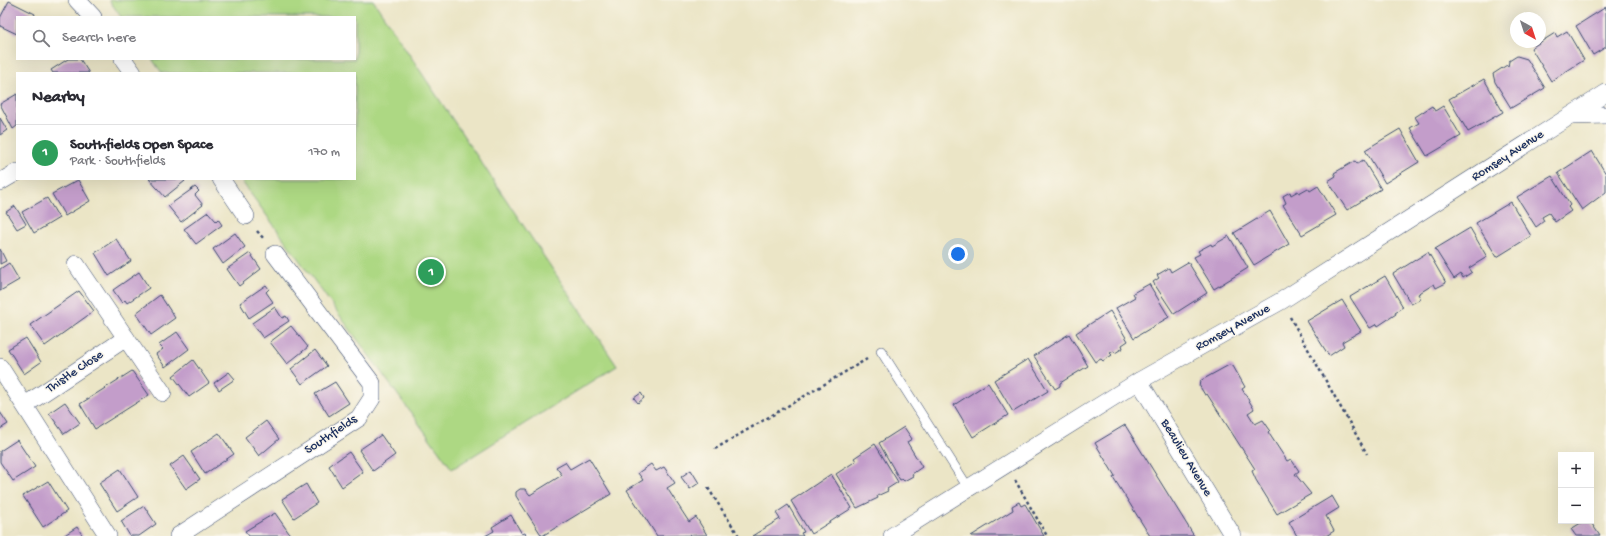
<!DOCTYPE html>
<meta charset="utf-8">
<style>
:root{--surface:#fff;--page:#f2f2f3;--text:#2b2b33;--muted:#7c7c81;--line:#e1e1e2;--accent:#1f6fb2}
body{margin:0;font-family:"Gochi Hand",sans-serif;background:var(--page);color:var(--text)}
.controls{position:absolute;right:12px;bottom:12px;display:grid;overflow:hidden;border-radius:0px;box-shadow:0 4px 16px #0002}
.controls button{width:36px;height:36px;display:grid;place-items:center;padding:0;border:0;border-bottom:1px solid var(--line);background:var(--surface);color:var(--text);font:20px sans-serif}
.compass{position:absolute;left:1510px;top:12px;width:36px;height:36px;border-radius:50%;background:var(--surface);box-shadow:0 4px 16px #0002;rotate:141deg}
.you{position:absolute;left:958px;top:254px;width:14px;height:14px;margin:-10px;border:3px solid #fff;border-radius:50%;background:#1a73e8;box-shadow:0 0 0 6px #1a73e833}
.badge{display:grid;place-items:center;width:26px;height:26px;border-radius:50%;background:var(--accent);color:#fff;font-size:13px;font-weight:700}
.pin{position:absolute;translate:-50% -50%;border:2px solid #fff;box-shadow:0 1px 4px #0006}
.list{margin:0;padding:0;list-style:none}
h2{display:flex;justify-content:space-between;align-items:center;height:52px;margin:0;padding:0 16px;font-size:17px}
h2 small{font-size:13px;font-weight:400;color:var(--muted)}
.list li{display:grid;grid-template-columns:26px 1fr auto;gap:12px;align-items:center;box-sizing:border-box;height:56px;padding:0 16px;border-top:1px solid var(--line)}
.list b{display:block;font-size:15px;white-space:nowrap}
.list p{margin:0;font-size:13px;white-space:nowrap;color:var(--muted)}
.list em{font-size:13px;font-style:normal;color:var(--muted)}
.icon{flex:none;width:22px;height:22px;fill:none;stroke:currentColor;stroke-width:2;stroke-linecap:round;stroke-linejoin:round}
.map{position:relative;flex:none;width:1606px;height:536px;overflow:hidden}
.search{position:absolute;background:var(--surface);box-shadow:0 4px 16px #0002;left:16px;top:16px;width:340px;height:44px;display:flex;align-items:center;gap:10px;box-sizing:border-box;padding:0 14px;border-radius:0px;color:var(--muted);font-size:15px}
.panel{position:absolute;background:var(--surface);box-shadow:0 4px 16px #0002;left:16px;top:72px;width:340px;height:108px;border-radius:0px}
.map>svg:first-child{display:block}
.green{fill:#add883;stroke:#648470}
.building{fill:#c39dca}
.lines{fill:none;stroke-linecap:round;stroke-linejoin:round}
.lane-casing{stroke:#3a4a6e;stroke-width:10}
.street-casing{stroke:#3a4a6e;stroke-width:18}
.path{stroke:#3a4a6e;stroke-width:2.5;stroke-dasharray:3 3;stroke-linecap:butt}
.lane{stroke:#fff;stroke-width:9}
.street{stroke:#fff;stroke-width:17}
.labels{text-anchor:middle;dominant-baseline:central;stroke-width:3;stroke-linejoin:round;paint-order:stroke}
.street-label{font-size:13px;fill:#1b2f5e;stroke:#fbf7ec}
</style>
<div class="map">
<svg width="1606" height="536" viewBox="0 0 1606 536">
<rect width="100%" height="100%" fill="#fbf7ec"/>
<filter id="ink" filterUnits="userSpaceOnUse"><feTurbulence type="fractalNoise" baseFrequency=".025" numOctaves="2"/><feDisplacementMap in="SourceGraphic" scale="8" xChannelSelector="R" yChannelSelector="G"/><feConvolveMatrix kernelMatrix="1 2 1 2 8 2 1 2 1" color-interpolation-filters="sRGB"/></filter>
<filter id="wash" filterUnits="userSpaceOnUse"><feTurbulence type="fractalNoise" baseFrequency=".012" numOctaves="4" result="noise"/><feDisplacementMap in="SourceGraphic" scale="16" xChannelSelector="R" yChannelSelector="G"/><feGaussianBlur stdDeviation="0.9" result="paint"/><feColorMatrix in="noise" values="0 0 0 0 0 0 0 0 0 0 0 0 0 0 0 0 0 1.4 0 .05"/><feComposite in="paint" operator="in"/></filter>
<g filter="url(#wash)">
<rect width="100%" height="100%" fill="#ebe5c6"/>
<polygon class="green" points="109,0 373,0 617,366 452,469 240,179 355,179 355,73 162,73 152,59 355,59 355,17 121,17"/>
<g id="blocks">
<g class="building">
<polygon points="9,1 35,14 34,17 17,17 17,34 0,26 0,18"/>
<polygon points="1606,7 1606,47 1593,55 1576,26"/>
<polygon points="1567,31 1584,60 1551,81 1531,48 1555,33 1557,37"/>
<polygon points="1517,56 1527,59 1545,88 1511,108 1495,82 1493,74 1507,65 1508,67 1509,61"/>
<polygon points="68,59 80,59 89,73 53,73 51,70"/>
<polygon points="1484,79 1503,112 1468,132 1449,99"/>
<polygon points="17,94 17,126 13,129 0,104"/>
<polygon points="1432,106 1435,111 1443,106 1461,136 1427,156 1410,128 1419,123 1415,117"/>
<polygon points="0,118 7,130 0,135"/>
<polygon points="1400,129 1419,162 1385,183 1365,150"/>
<polygon points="1592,151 1606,174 1606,192 1582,210 1558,173"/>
<polygon points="1363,160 1381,189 1347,210 1328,181 1336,176 1334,173 1355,161 1357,164"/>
<polygon points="1552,176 1570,205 1568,207 1571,211 1555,222 1549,213 1542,217 1544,221 1536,227 1517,197"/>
<polygon points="149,179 183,179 185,181 165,197"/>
<polygon points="78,180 90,201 65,216 52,194"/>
<polygon points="1318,186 1336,215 1302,235 1283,205 1286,203 1283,196 1290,192 1291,195 1298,191 1299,193 1308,188 1310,191"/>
<polygon points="195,187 199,191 195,195 203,205 181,222 168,206"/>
<polygon points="47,198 59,218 34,233 22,212"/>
<polygon points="1511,202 1531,236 1497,257 1476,223"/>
<polygon points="15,206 26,224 17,229 6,212"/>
<polygon points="1270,211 1289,244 1254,265 1234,233"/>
<polygon points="208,212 216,221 218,219 222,225 196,244 184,229"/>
<polygon points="1470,228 1487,257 1469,268 1472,272 1463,278 1461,274 1454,279 1435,249"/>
<polygon points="235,233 245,247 223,264 213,249"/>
<polygon points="1229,236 1248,268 1214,289 1194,257 1200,254 1198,251 1211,244 1212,246"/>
<polygon points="116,239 131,261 109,276 95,253"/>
<polygon points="0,249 6,261 0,264"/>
<polygon points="1428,252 1446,283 1436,288 1434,284 1418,294 1421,299 1411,304 1393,274"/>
<polygon points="250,253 261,269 239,286 227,269"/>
<polygon points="1188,262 1207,293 1174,314 1153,282 1159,278 1157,275 1169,268 1171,272"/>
<polygon points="9,263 19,280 0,291 0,269"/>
<polygon points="139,272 149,288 127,303 125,300 122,303 113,290"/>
<polygon points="1385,276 1403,307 1395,312 1396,314 1378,326 1377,324 1370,328 1350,297"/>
<polygon points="1149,284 1169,317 1134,338 1116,308 1135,297 1133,293"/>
<polygon points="266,285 269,289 266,292 273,302 249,318 240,303"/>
<polygon points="79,291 94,311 45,346 30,325"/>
<polygon points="160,295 175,318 151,335 136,313"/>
<polygon points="1342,300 1361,331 1342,342 1344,346 1329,356 1307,321"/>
<polygon points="275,307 282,318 286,316 289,321 263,338 252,323"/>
<polygon points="1110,311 1128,341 1122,345 1123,348 1115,353 1114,351 1110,353 1112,355 1103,361 1101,359 1095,362 1076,333"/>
<polygon points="291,326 308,347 287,364 270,342"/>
<polygon points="177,332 189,349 165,367 156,354 163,349 159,345"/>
<polygon points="1069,334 1088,366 1060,383 1060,386 1055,389 1034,356"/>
<polygon points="26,338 41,362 24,374 8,349"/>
<polygon points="315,350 327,366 302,384 291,369"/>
<polygon points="1028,359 1048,391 1013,412 994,380"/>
<polygon points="193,360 209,383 189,397 173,376"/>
<polygon points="1229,365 1233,366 1245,387 1242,389 1254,409 1248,413 1255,424 1263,420 1270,430 1268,432 1287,461 1291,459 1299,471 1295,474 1311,494 1277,514 1256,480 1252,471 1255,469 1207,394 1205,395 1199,385 1201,383 1200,381"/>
<polygon points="132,371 149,395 95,429 80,404"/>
<polygon points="229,372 235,379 219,390 214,383"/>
<polygon points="335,382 349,403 329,416 315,394"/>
<polygon points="988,383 1008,415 973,437 954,405"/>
<polygon points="641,393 644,398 638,403 634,398"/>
<polygon points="65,402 80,423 64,434 49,413"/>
<polygon points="0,412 8,424 0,429"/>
<polygon points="266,421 279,439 259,456 245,437"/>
<polygon points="1125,425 1194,536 1150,536 1113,477 1115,476 1095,443"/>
<polygon points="904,427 912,439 907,442 922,467 912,474 913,476 904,481 902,479 900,480 879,443"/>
<polygon points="219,433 234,454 205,474 191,452"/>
<polygon points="381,435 395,455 373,471 359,450"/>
<polygon points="17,440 35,467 13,481 0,462 0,451"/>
<polygon points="875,444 898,482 887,489 888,491 877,496 878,498 857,508 836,474 856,461 854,458"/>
<polygon points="349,452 363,472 342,487 329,466"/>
<polygon points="184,456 200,479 186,489 170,466"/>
<polygon points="589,458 611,494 542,536 516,496 516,492 520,489 525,489 530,495 562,475 556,467 565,462 570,469"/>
<polygon points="651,464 656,471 664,467 675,483 667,488 689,522 696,517 707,535 657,536 627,490 643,480 638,473"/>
<polygon points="120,469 138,497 117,511 99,483"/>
<polygon points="691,470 699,483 690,489 681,477"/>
<polygon points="831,474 852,508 811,534 791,501"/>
<polygon points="48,481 67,511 43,527 23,496"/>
<polygon points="306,484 317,503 294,518 282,499"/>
<polygon points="1332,496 1339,508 1326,516 1334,531 1326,536 1297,536 1289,522"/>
<polygon points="1019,502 1021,506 1025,504 1044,536 971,536 1013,510 1012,506"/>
<polygon points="788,505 804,532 801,533 803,536 752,536 780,519 776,513"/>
<polygon points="144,506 156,524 139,536 130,536 121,521"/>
<polygon points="275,513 291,536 249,536 245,531"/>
<polygon points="511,515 522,534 525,533 527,536 485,536 494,531 492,527"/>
<polygon points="1584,521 1590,521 1600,536 1576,536 1571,529"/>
<polygon points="77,527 83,536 63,536"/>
</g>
</g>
</g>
<g filter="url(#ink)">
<use href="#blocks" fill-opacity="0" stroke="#3a4a6e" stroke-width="1"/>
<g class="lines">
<g class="lane-casing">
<polyline id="lane" points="881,351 969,489"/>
</g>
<g class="street-casing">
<g id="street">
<polyline points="77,0 93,17"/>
<polyline points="123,59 133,73"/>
<polyline points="1572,116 1606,115"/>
<polyline points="221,179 246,216"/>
<polyline points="0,182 17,172"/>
<polyline points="76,264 163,393"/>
<polyline points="0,367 108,536"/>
<polyline points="1139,381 1233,536"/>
<polyline points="25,405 126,338"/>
<polyline points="178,536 359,418 372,398 372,383 275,254"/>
<polyline points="892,536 1139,381 1281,301 1606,93"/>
</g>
</g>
<g class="path">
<polyline points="257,231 264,239"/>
<polyline points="1290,317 1367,454"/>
<polyline points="715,449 867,359"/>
<polyline points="1015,480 1047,536"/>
<polyline points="708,488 739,536"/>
</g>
<use href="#lane" class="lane"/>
<use href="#street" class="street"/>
</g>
</g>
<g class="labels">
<g class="street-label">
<text transform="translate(1508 156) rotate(-33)">Romsey Avenue</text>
<text transform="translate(1233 328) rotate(-29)">Romsey Avenue</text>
<text transform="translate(75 372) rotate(-34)">Thistle Close</text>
<text transform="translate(331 435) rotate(-34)">Southfields</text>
<text transform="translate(1186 458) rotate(59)">Beaulieu Avenue</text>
</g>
</g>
</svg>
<div class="controls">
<button>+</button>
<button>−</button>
</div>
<svg class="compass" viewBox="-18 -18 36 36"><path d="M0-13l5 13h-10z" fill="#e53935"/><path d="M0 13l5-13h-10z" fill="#7c7c81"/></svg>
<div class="you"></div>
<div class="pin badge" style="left:431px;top:272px;background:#2e9e5b">1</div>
<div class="search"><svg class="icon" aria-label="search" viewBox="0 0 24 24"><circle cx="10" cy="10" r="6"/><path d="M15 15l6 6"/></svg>Search here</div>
<section class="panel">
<h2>Nearby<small></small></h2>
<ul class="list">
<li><span class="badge" style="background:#2e9e5b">1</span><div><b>Southfields Open Space</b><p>Park · Southfields</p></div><em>170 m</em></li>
</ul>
</section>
</div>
